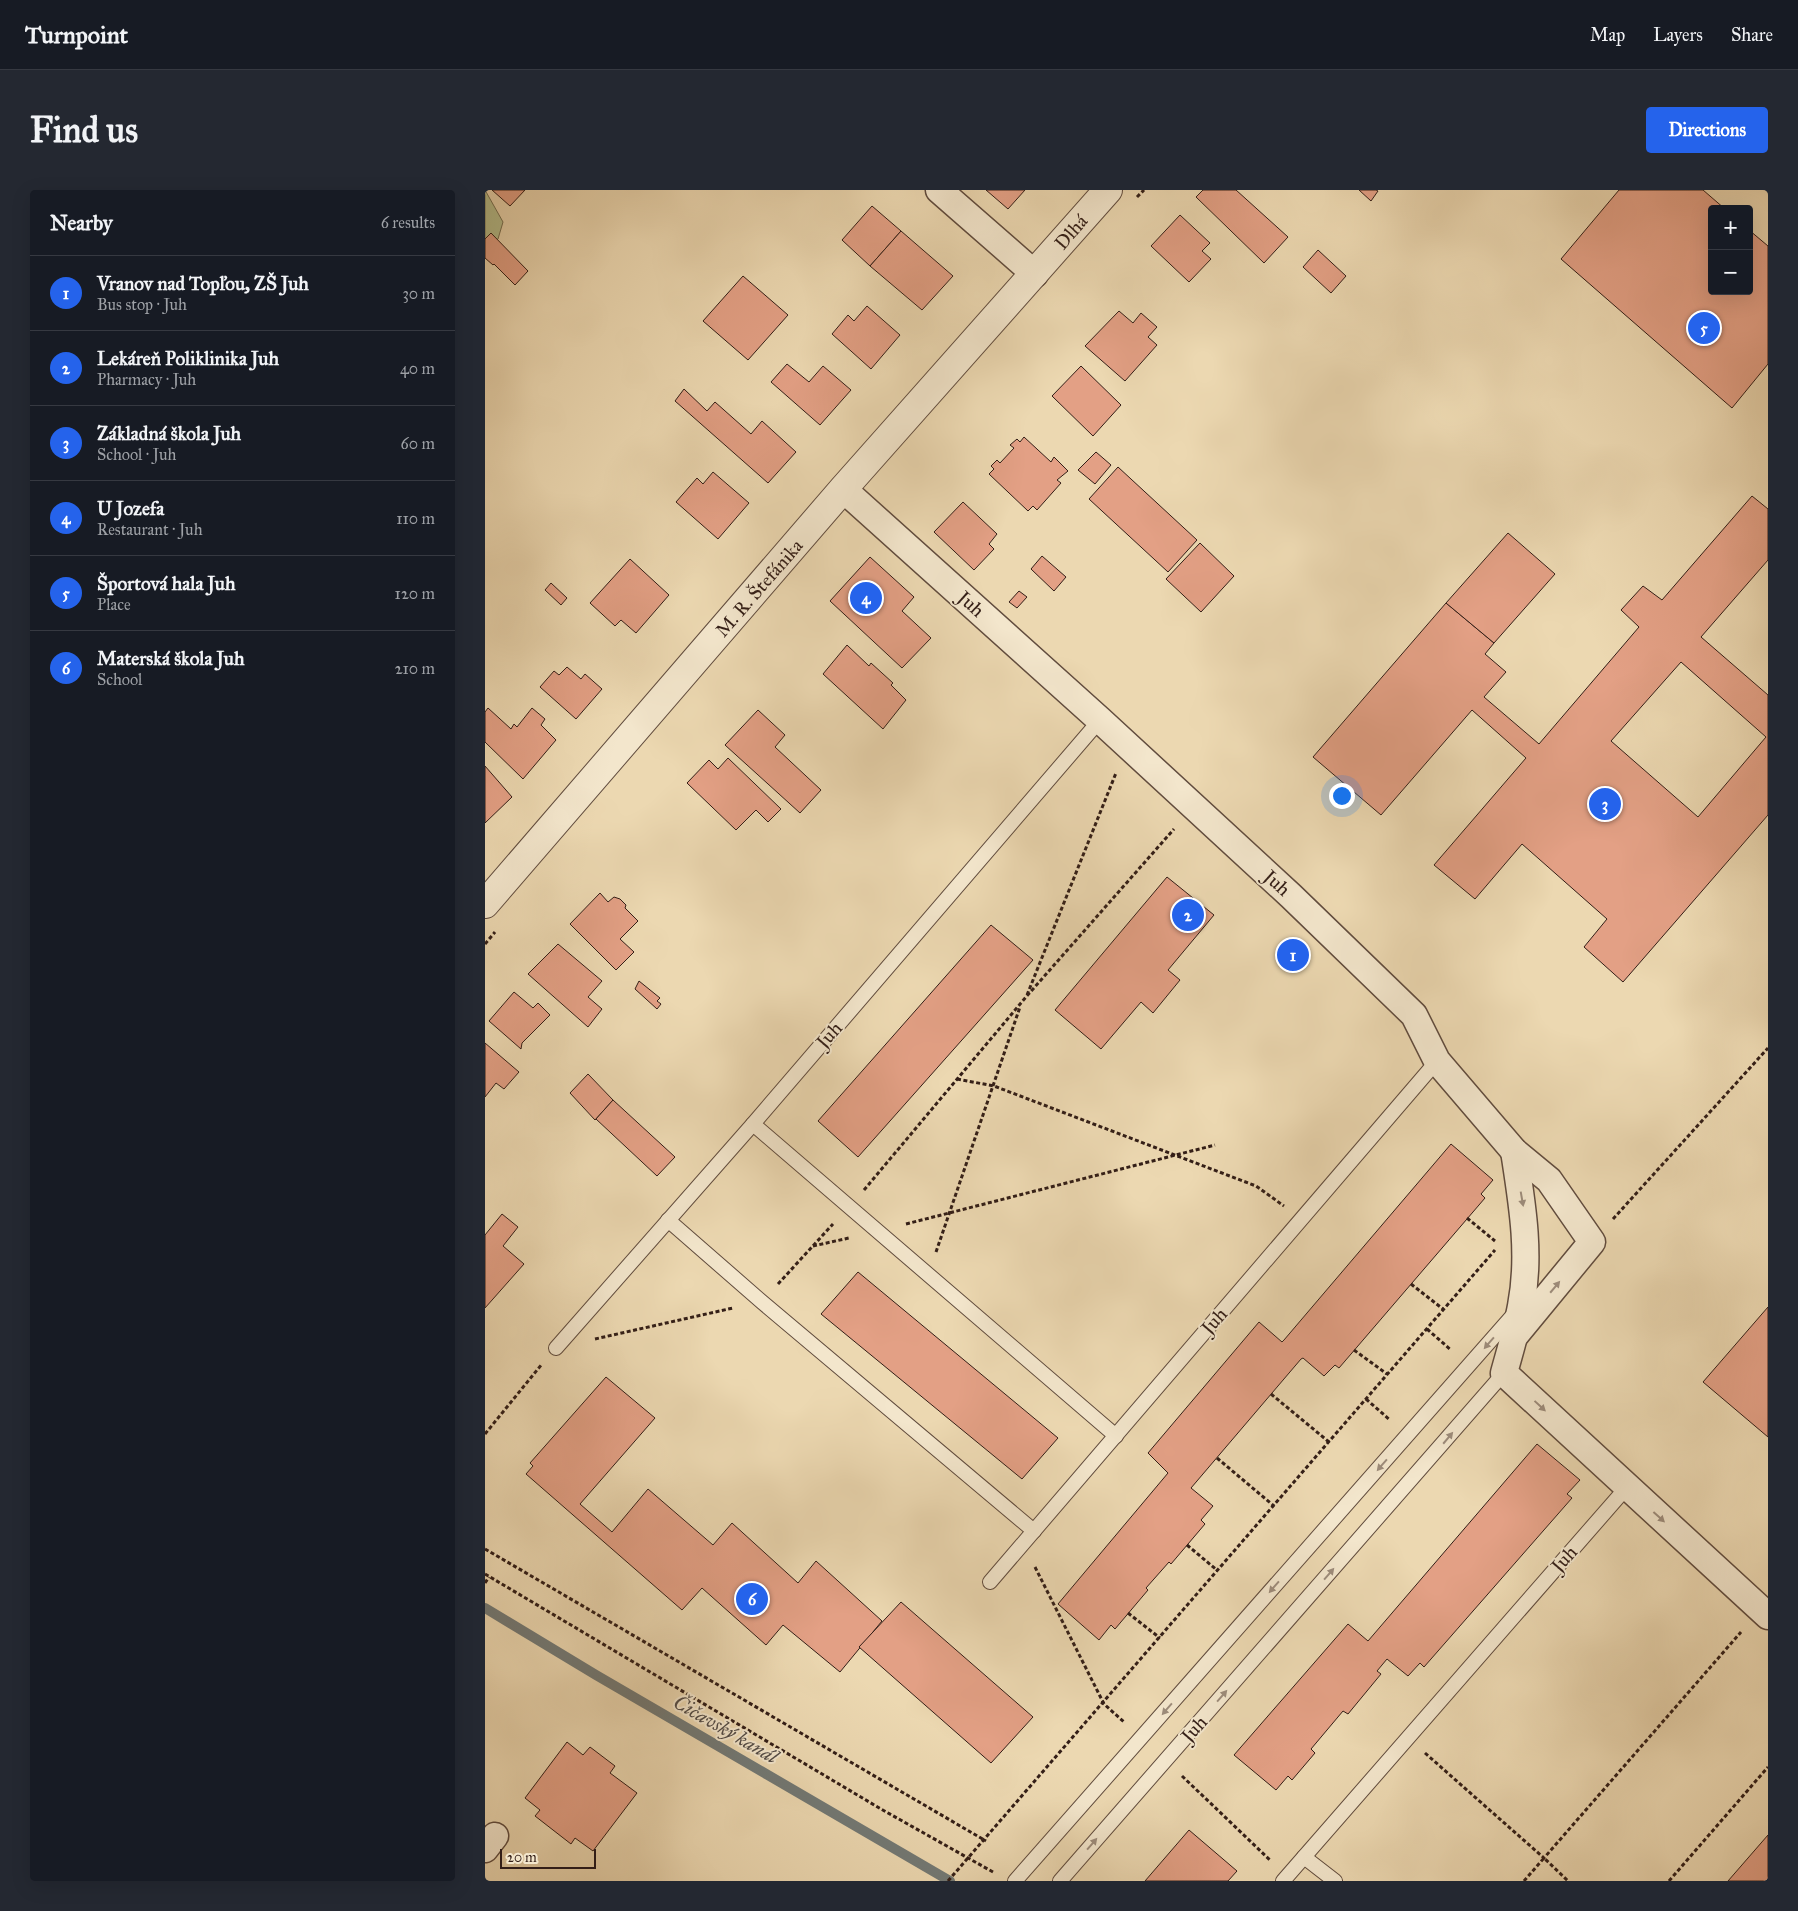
<!DOCTYPE html>
<meta charset="utf-8">
<style>
:root{--surface:#171b24;--page:#242831;--text:#f1f3f6;--muted:#9ea1a6;--line:#363941;--accent:#2563eb}
body{margin:0;font-family:"IM FELL Great Primer",serif;background:var(--page);color:var(--text)}
.controls{position:absolute;right:15px;top:15px;display:grid;overflow:hidden;border-radius:5px;box-shadow:0 5px 20px #0002}
.controls button{width:45px;height:45px;display:grid;place-items:center;padding:0;border:0;border-bottom:1px solid var(--line);background:var(--surface);color:var(--text);font:25px sans-serif}
.scale{position:absolute;left:15px;bottom:12px;width:96px;box-sizing:border-box;padding-left:5px;border:2px solid #331e17;border-top:0;font-size:14px;line-height:18px;white-space:nowrap;color:#331e17;-webkit-text-stroke:4px #f3e6cc;paint-order:stroke}
.you{position:absolute;left:856px;top:605px;width:18px;height:18px;margin:-12px;border:4px solid #fff;border-radius:50%;background:#1a73e8;box-shadow:0 0 0 8px #1a73e833}
.badge{display:grid;place-items:center;width:32px;height:32px;border-radius:50%;background:var(--accent);color:#fff;font-size:16px;font-weight:700}
.pin{position:absolute;translate:-50% -50%;border:2px solid #fff;box-shadow:0 1px 5px #0006}
.list{margin:0;padding:0;list-style:none}
h2{display:flex;justify-content:space-between;align-items:center;height:65px;margin:0;padding:0 20px;font-size:21px}
h2 small{font-size:16px;font-weight:400;color:var(--muted)}
.list li{display:grid;grid-template-columns:32px 1fr auto;gap:15px;align-items:center;box-sizing:border-box;height:75px;padding:0 20px;border-top:1px solid var(--line)}
.list b{display:block;font-size:19px;white-space:nowrap}
.list p{margin:0;font-size:16px;white-space:nowrap;color:var(--muted)}
.list em{font-size:16px;font-style:normal;color:var(--muted)}
.map{position:relative;flex:none;width:1283px;height:1691px;overflow:hidden;border-radius:5px}
header{display:flex;align-items:center;gap:30px;box-sizing:border-box;height:70px;padding:0 25px;background:var(--surface);border-bottom:1px solid var(--line)}
header strong{font-size:24px}
nav{display:flex;gap:28px;margin-inline-start:auto;font-size:18px}
.intro{display:flex;align-items:center;justify-content:space-between;box-sizing:border-box;height:120px;padding:0 30px}
h1{margin:0;font-size:35px}
.button{padding:12px 22px;border-radius:5px;background:var(--accent);color:#fff;font-size:18px;font-weight:700}
main{display:flex;gap:30px;padding:0 30px}
aside{flex:1;background:var(--surface);border-radius:5px;box-shadow:0 5px 20px #0002}
.map>svg:first-child{display:block}
.green{fill:#b5bf8e;stroke:#746e52}
.lines{fill:none;stroke-linecap:round;stroke-linejoin:round}
.stream{stroke:#737a76;stroke-width:10}
.building{fill:#e3a085;stroke:#331e17;fill-rule:evenodd}
.service-casing{stroke:#614c3e;stroke-width:16}
.minor-casing{stroke:#614c3e;stroke-width:29}
.tertiary-casing{stroke:#614c3e;stroke-width:30}
.path{stroke:#331e17;stroke-width:3;stroke-dasharray:4 2.5;stroke-linecap:butt}
.service{stroke:#f3e6cc;stroke-width:14}
.minor{stroke:#f3e6cc;stroke-width:26}
.tertiary{stroke:#f3e6cc;stroke-width:28}
.oneway{fill:#9d8c7b}
.labels{text-anchor:middle;dominant-baseline:central;stroke-width:4;stroke-linejoin:round;paint-order:stroke}
.street-label{font-size:19px;fill:#331e17;stroke:#f3e6cc}
.water-label{font-size:20px;font-style:italic;fill:#534c47;stroke:#f3e6cc}
</style>
<header>
<strong>Turnpoint</strong>
<nav><a>Map</a><a>Layers</a><a>Share</a></nav>
</header>
<div class="intro"><h1>Find us</h1><a class="button">Directions</a></div>
<main>
<aside>
<h2>Nearby<small>6 results</small></h2>
<ul class="list">
<li><span class="badge">1</span><div><b>Vranov nad Topľou, ZŠ Juh</b><p>Bus stop · Juh</p></div><em>30 m</em></li>
<li><span class="badge">2</span><div><b>Lekáreň Poliklinika Juh</b><p>Pharmacy · Juh</p></div><em>40 m</em></li>
<li><span class="badge">3</span><div><b>Základná škola Juh</b><p>School · Juh</p></div><em>60 m</em></li>
<li><span class="badge">4</span><div><b>U Jozefa</b><p>Restaurant · Juh</p></div><em>110 m</em></li>
<li><span class="badge">5</span><div><b>Športová hala Juh</b><p>Place</p></div><em>120 m</em></li>
<li><span class="badge">6</span><div><b>Materská škola Juh</b><p>School</p></div><em>210 m</em></li>
</ul>
</aside>
<div class="map">
<svg width="1283" height="1691" viewBox="0 0 1283 1691">
<rect width="100%" height="100%" fill="#ecd8b1"/>
<filter id="stains"><feTurbulence type="fractalNoise" baseFrequency=".004" numOctaves="4"/><feColorMatrix values="0 0 0 0 .2 0 0 0 0 .09 0 0 0 0 .02 0 0 0 .5 -.17"/></filter>
<radialGradient id="worn" r=".72"><stop offset=".6" stop-color="#630" stop-opacity="0"/><stop offset="1" stop-color="#630" stop-opacity=".3"/></radialGradient>
<polygon class="green" points="0,0 18,32 13,49 0,58"/>
<g class="lines">
<polyline class="stream" points="0,1418 111,1485 465,1691"/>
</g>
<g class="building">
<polygon points="7,0 40,0 25,16"/>
<polygon points="501,0 540,0 523,19"/>
<polygon points="718,0 751,0 803,47 779,73 711,7"/>
<polygon points="874,0 891,0 893,1 886,11"/>
<polygon points="1134,0 1218,0 1240,19 1227,19 1227,101 1264,101 1264,40 1283,56 1283,174 1247,218 1076,69"/>
<polygon points="387,16 416,41 385,76 357,50"/>
<polygon points="695,25 725,53 717,61 726,69 704,92 666,56"/>
<polygon points="416,41 468,86 437,120 385,76"/>
<polygon points="6,43 43,81 30,95 9,74 8,75 0,68 0,49"/>
<polygon points="833,60 861,86 846,103 818,77"/>
<polygon points="258,86 303,125 263,170 218,131"/>
<polygon points="382,116 415,145 386,179 347,144 363,125 369,131"/>
<polygon points="634,121 648,133 656,123 672,137 663,147 672,155 640,191 600,156"/>
<polygon points="302,174 324,192 338,176 366,200 335,235 286,192"/>
<polygon points="596,176 636,215 608,246 567,206"/>
<polygon points="199,199 222,221 230,212 266,244 277,231 311,262 283,293 190,211"/>
<polygon points="539,247 566,272 569,267 583,281 572,290 576,293 552,320 548,316 543,321 504,284 509,279 506,276 512,270 515,273 529,258 525,255 532,249 535,252"/>
<polygon points="611,262 626,275 610,294 593,280"/>
<polygon points="633,277 712,350 683,382 604,309"/>
<polygon points="228,282 264,313 233,349 191,312 212,288 218,294"/>
<path d="M1267 306 1283 319V370L1216 447 1283 505V625L1138 792 1099 757 1122 729 1037 654 990 709 949 675 1041 568 987 520 896 625 828 567 961 413 1009 453 1000 464 1021 482 999 507 1054 554 1154 437 1136 420 1158 396 1177 410ZM1196 472 1281 547 1213 627 1126 551Z"/>
<polygon points="478,312 512,344 504,354 509,359 489,380 449,342"/>
<polygon points="1023,343 1070,384 1009,453 961,413"/>
<polygon points="715,353 749,386 716,422 681,389"/>
<polygon points="557,366 581,387 569,401 546,379"/>
<polygon points="385,367 429,407 417,421 446,448 417,478 345,411"/>
<polygon points="145,369 184,405 151,443 136,430 130,436 105,413"/>
<polygon points="66,393 82,408 76,415 60,400"/>
<polygon points="534,401 542,407 532,418 524,412"/>
<polygon points="362,455 384,476 386,473 408,493 406,495 421,510 398,539 338,484"/>
<polygon points="82,477 96,489 100,484 117,499 91,529 55,497 69,481 74,485"/>
<polygon points="3,518 26,539 29,534 32,537 47,518 60,529 56,535 71,550 38,589 0,552 0,522"/>
<polygon points="273,520 300,545 290,557 336,600 315,623 240,555"/>
<polygon points="243,568 296,619 283,632 271,620 251,640 202,593 224,570 233,579"/>
<polygon points="0,576 27,607 0,633"/>
<polygon points="682,687 729,725 683,780 695,790 668,823 656,812 616,859 570,820"/>
<polygon points="115,703 123,712 129,707 135,709 141,715 140,718 153,731 135,749 149,762 131,780 85,734"/>
<polygon points="506,735 548,770 373,967 333,931"/>
<polygon points="73,754 117,791 103,807 117,819 103,837 43,784"/>
<polygon points="154,791 175,808 172,811 176,814 172,819 150,799"/>
<polygon points="29,802 48,818 53,813 65,825 37,853 36,859 4,831"/>
<polygon points="0,853 34,882 19,899 11,893 0,907"/>
<polygon points="103,884 128,910 110,930 85,903"/>
<polygon points="128,910 190,967 172,986 111,929"/>
<polygon points="966,954 1008,990 996,1004 1000,1008 854,1178 850,1175 839,1186 818,1168 816,1169 706,1298 728,1316 716,1330 720,1334 686,1374 684,1372 661,1398 663,1400 630,1439 626,1435 614,1450 573,1414 683,1283 663,1263 774,1132 797,1152 799,1150"/>
<polygon points="17,1024 33,1037 18,1056 39,1074 0,1118 0,1045"/>
<polygon points="373,1082 573,1248 537,1289 336,1124"/>
<polygon points="1283,1117 1283,1247 1218,1192"/>
<polygon points="121,1187 170,1228 95,1314 127,1342 163,1299 228,1355 247,1333 313,1393 331,1371 397,1431 355,1482 298,1435 281,1455 217,1398 197,1420 41,1284 48,1276 45,1273"/>
<polygon points="1052,1254 1095,1290 1082,1304 1087,1308 939,1477 935,1473 923,1486 902,1469 892,1481 896,1484 863,1524 858,1521 826,1559 830,1563 807,1590 803,1586 791,1600 749,1565 863,1434 883,1451"/>
<polygon points="416,1412 548,1527 506,1573 374,1457"/>
<polygon points="82,1552 98,1565 105,1557 130,1576 125,1583 152,1603 108,1661 90,1648 86,1654 50,1626 55,1620 40,1608"/>
<polygon points="704,1640 752,1681 743,1691 660,1691"/>
<polygon points="1283,1645 1283,1691 1243,1691"/>
</g>
<g class="lines">
<g class="service-casing">
<g id="service">
<polyline points="268,934 631,1246"/>
<polyline points="183,1030 277,1112 549,1341"/>
<polyline points="71,1158 268,934 615,530"/>
<polyline points="505,1392 952,871"/>
<polyline points="819,1667 850,1691"/>
<polyline points="530,1691 1029,1124"/>
<polyline points="575,1691 1019,1183"/>
<polyline points="798,1691 1142,1297"/>
</g>
</g>
<g class="minor-casing">
<g id="minor">
<polyline points="454,0 550,84"/>
<polyline points="358,299 615,530 806,706 929,825 952,871 1029,961 1064,990 1107,1052 1028,1148"/>
<path d="M1029 961C1037 1013 1046 1064 1036 1116 1032 1138 1025 1161 1019 1183L1283 1426"/>
<polyline points="0,1659 10,1646"/>
</g>
</g>
<g class="tertiary-casing">
<polyline id="tertiary" points="0,714 358,299 623,0"/>
</g>
<g class="path">
<polyline points="652,7 659,0"/>
<polyline points="0,754 10,742"/>
<polyline points="542,805 631,583"/>
<polyline points="472,889 509,896 771,996 799,1016"/>
<polyline points="379,1000 541,807 689,639"/>
<polyline points="982,1028 1010,1051"/>
<polyline points="1128,1029 1283,858"/>
<polyline points="421,1034 730,955"/>
<polyline points="328,1056 364,1048"/>
<polyline points="451,1062 535,817"/>
<polyline points="293,1094 348,1034"/>
<polyline points="926,1094 958,1119"/>
<polyline points="942,1139 966,1160"/>
<polyline points="110,1149 248,1118"/>
<polyline points="869,1160 902,1184"/>
<polyline points="786,1204 844,1252"/>
<polyline points="881,1209 905,1230"/>
<polyline points="0,1244 57,1174"/>
<polyline points="732,1268 789,1316"/>
<polyline points="702,1355 733,1381"/>
<polyline points="0,1359 501,1651"/>
<polyline points="550,1377 619,1514 639,1532"/>
<polyline points="0,1384 396,1619 508,1682"/>
<polyline points="0,1393 4,1387"/>
<polyline points="643,1423 675,1448"/>
<polyline points="940,1563 1059,1668 1256,1442"/>
<polyline points="697,1586 786,1671"/>
<polyline points="463,1691 1010,1060"/>
<polyline points="1039,1691 1059,1668 1083,1691"/>
<polyline points="1184,1691 1283,1577"/>
</g>
<use href="#service" class="service"/>
<use href="#minor" class="minor"/>
<use href="#tertiary" class="tertiary"/>
</g>
<defs><path id="oneway-solid" d="M-6-.8H1V-3.2L6.5 0L1 3.2V.8H-6Z" transform="scale(1.25)"/></defs>
<g class="oneway">
<use href="#oneway-solid" transform="translate(1037 1009) rotate(80)"/>
<use href="#oneway-solid" transform="translate(1070 1097) rotate(-50)"/>
<use href="#oneway-solid" transform="translate(1004 1153) rotate(131)"/>
<use href="#oneway-solid" transform="translate(1055 1216) rotate(43)"/>
<use href="#oneway-solid" transform="translate(963 1248) rotate(-50)"/>
<use href="#oneway-solid" transform="translate(897 1275) rotate(131)"/>
<use href="#oneway-solid" transform="translate(1174 1327) rotate(42)"/>
<use href="#oneway-solid" transform="translate(844 1384) rotate(-49)"/>
<use href="#oneway-solid" transform="translate(789 1397) rotate(131)"/>
<use href="#oneway-solid" transform="translate(737 1506) rotate(-49)"/>
<use href="#oneway-solid" transform="translate(682 1519) rotate(131)"/>
<use href="#oneway-solid" transform="translate(607 1654) rotate(-49)"/>
</g>
<g class="labels">
<g class="street-label">
<text transform="translate(586 42) rotate(-49)">Dlhá</text>
<text transform="translate(274 398) rotate(-49)">M. R. Štefánika</text>
<text transform="translate(486 414) rotate(42)">Juh</text>
<text transform="translate(792 693) rotate(42)">Juh</text>
<text transform="translate(344 845) rotate(-49)">Juh</text>
<text transform="translate(729 1131) rotate(-49)">Juh</text>
<text transform="translate(1079 1369) rotate(-49)">Juh</text>
<text transform="translate(709 1539) rotate(-49)">Juh</text>
</g>
<g class="water-label">
<text transform="translate(241 1539) rotate(30)">Čičavský kanál</text>
</g>
</g>
<rect width="100%" height="100%" filter="url(#stains)"/>
<rect width="100%" height="100%" fill="url(#worn)"/>
</svg>
<div class="controls">
<button>+</button>
<button>−</button>
</div>
<div class="scale">20 m</div>
<div class="you"></div>
<div class="pin badge" style="left:808px;top:765px">1</div>
<div class="pin badge" style="left:703px;top:725px">2</div>
<div class="pin badge" style="left:1120px;top:614px">3</div>
<div class="pin badge" style="left:381px;top:408px">4</div>
<div class="pin badge" style="left:1219px;top:138px">5</div>
<div class="pin badge" style="left:267px;top:1409px">6</div>
</div>
</main>
